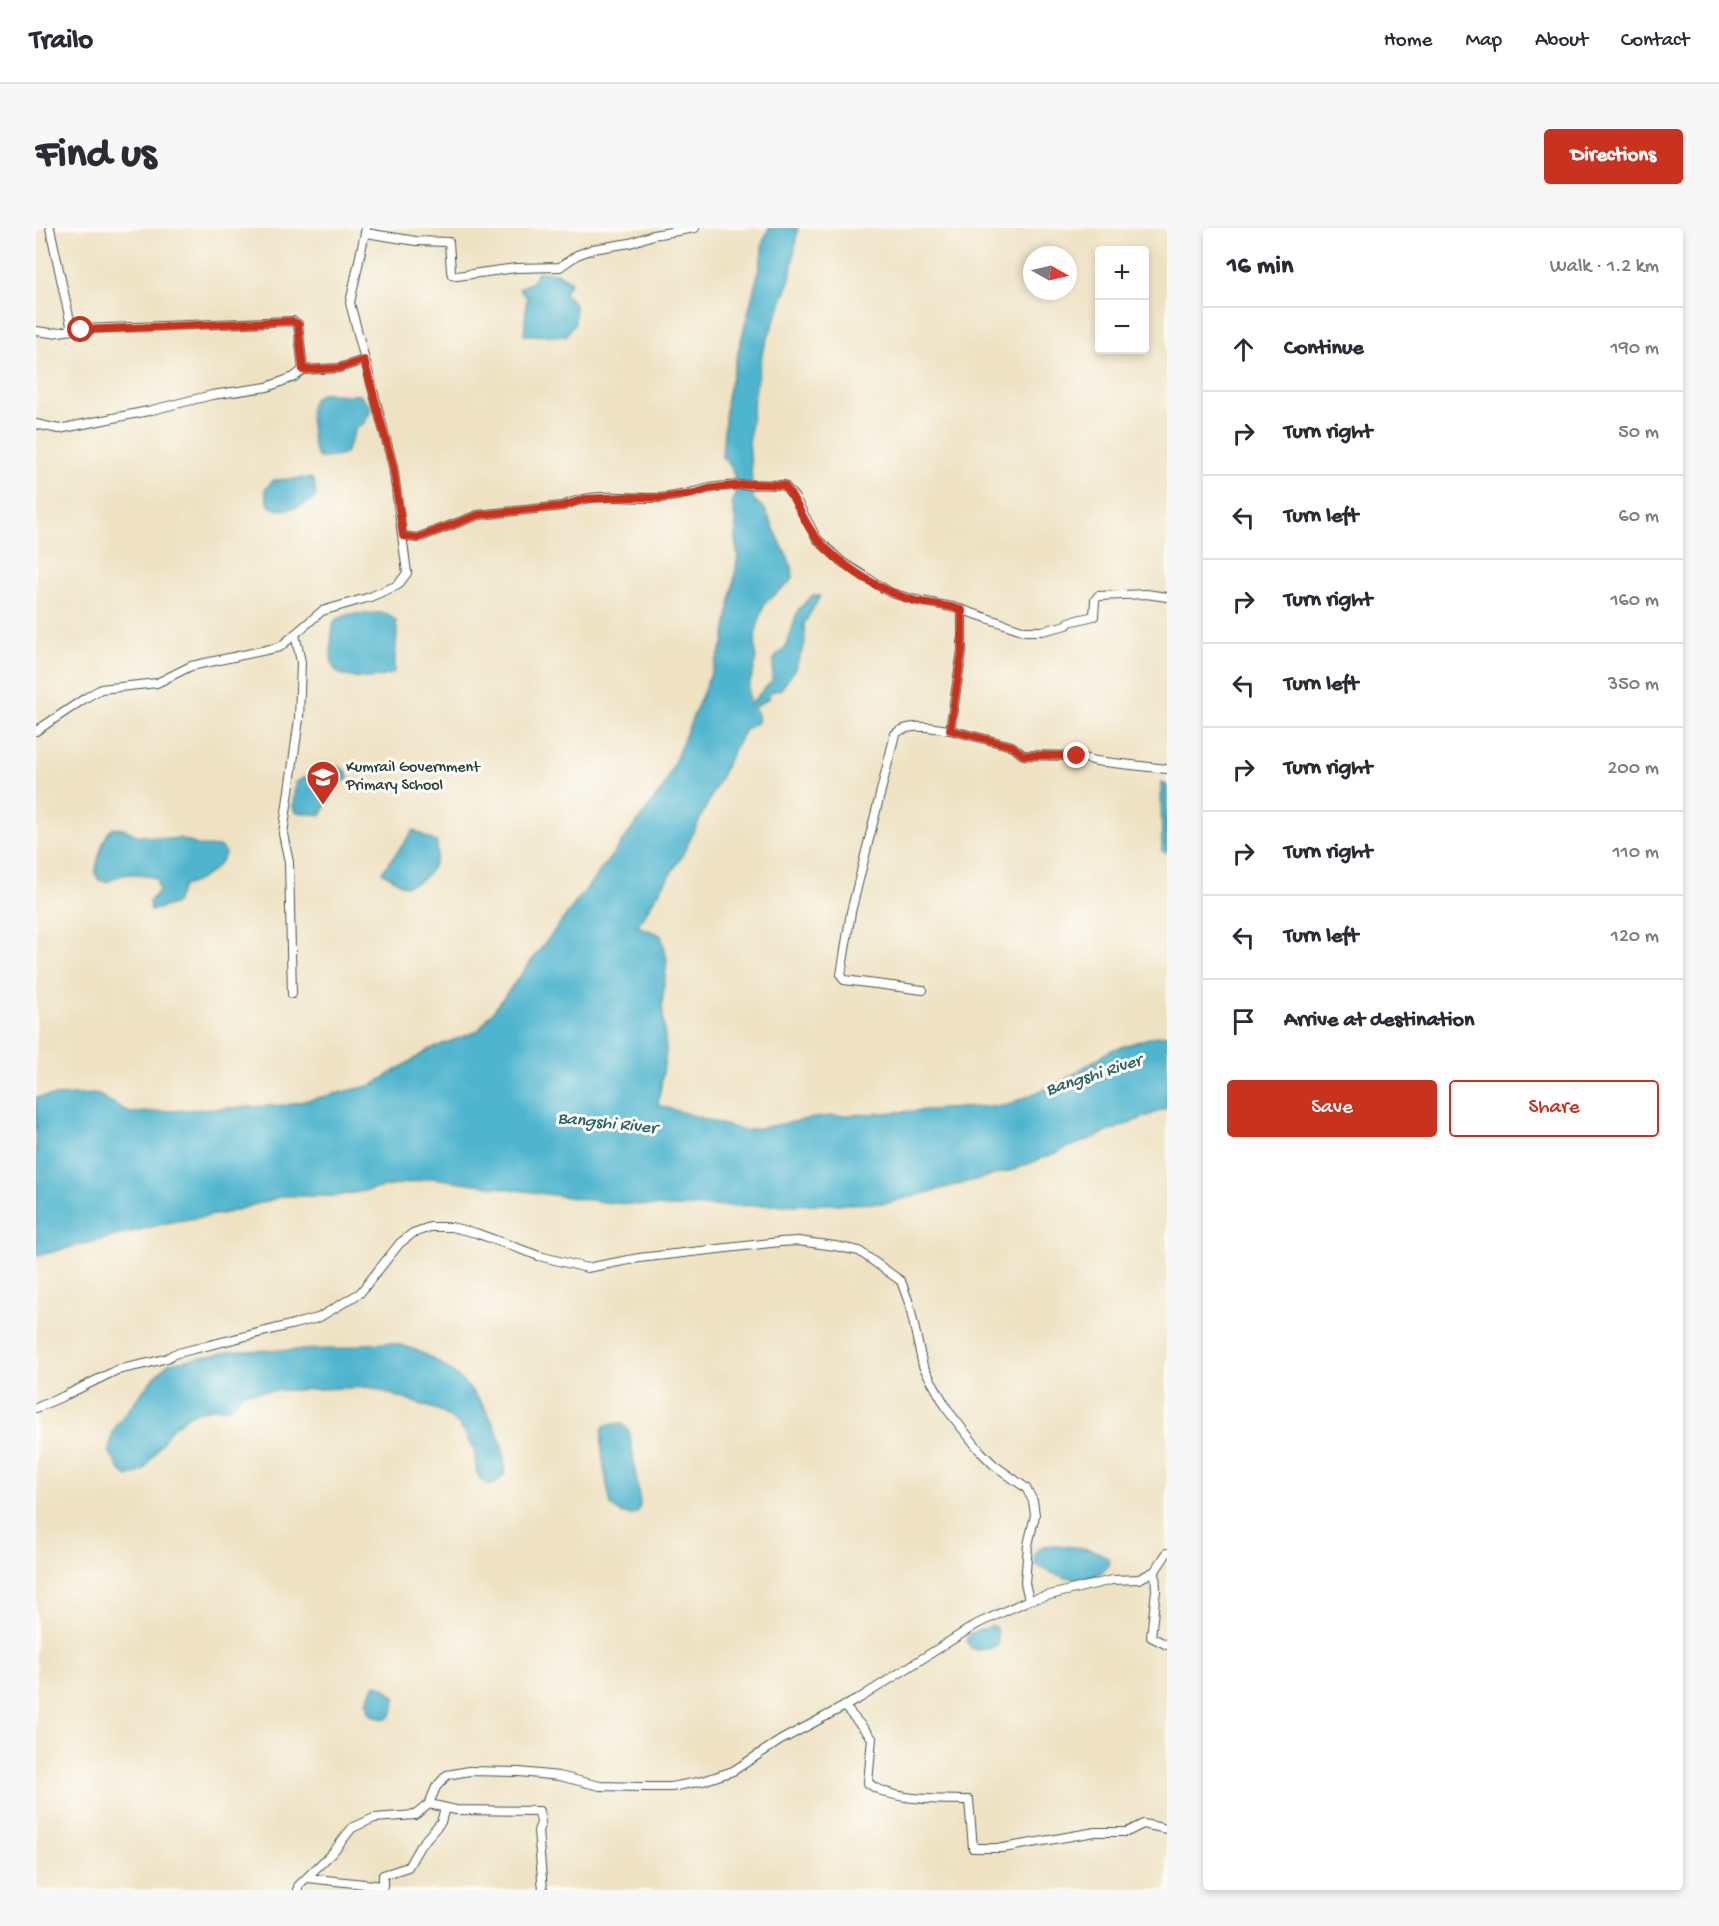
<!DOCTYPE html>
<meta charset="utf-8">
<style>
:root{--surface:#fff;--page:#f7f7f7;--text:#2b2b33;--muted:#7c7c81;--line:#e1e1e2;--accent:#c8321e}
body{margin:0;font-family:"Gochi Hand",sans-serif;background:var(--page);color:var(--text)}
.controls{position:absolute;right:18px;top:18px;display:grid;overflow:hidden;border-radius:6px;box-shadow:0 3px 9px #0003}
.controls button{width:54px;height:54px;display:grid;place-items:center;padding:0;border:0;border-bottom:2px solid var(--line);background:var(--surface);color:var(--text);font:30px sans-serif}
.compass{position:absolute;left:987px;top:18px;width:54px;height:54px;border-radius:50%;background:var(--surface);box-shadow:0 3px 9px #0003;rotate:98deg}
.stop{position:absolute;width:18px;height:18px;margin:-14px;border:4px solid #c8321e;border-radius:50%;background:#fff}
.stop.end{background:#c8321e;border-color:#fff;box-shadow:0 2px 6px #0008}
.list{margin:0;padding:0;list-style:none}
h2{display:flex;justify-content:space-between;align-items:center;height:78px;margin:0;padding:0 24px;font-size:26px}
h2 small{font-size:20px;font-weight:400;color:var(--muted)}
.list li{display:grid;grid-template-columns:39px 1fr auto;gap:18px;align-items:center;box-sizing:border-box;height:84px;padding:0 24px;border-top:2px solid var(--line)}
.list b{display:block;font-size:22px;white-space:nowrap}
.list em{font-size:20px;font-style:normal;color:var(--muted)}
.actions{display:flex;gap:12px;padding:18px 24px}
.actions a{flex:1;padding:14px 0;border:2px solid var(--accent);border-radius:6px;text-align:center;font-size:21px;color:var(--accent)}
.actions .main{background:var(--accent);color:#fff}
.icon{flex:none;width:33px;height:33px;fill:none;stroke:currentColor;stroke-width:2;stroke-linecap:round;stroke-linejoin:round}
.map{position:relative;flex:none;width:1131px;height:1662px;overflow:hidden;border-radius:6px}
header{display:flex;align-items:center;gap:36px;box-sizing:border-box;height:84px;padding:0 30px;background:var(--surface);border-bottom:2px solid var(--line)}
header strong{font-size:28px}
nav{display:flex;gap:33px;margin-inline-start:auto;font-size:21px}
.intro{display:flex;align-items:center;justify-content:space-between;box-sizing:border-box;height:144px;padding:0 36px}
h1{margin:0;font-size:42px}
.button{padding:15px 27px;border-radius:6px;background:var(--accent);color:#fff;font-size:21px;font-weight:700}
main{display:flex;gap:36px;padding:0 36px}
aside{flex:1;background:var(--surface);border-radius:6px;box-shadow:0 3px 9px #0003}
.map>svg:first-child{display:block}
.water{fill:#4fb5ce;stroke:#377981;stroke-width:1.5}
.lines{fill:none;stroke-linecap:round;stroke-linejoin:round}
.minor-casing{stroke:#3e5649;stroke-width:10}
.minor{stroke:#fff;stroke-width:8}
.route{stroke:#c8321e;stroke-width:8}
.labels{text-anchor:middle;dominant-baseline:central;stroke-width:6;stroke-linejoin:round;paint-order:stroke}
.poi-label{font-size:16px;fill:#1f3d34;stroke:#fdfcf7;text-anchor:start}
.water-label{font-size:18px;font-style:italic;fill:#2d6162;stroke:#fdfcf7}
</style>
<header>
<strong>Trailo</strong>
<nav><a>Home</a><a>Map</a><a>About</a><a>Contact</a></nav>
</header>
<div class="intro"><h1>Find us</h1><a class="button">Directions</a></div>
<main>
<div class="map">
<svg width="1131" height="1662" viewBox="0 0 1131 1662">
<rect width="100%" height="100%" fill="#fdfcf7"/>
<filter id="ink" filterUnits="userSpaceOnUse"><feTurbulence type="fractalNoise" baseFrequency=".0167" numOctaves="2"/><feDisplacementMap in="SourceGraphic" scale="12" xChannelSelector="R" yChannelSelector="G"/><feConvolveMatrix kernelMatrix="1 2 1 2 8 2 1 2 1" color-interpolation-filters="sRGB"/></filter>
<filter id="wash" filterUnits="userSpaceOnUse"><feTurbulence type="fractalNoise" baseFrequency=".008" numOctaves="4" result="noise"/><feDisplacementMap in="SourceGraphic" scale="24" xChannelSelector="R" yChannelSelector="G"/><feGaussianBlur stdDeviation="1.35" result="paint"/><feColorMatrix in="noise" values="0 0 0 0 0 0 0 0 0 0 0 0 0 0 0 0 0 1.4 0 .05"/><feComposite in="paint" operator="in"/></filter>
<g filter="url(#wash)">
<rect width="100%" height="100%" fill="#efe2c3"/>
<g class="water">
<path d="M733 0H762L753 55 727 122 719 161 713 211 717 271 729 282 756 339 757 351 728 376 719 407 720 434 712 461 713 477 736 453 738 431 750 418 762 382 777 367 784 368 768 396 769 415 758 443 745 461 735 464 732 471 717 480 722 486 721 494 709 502 701 515 646 628 601 698 625 707 631 732 626 776 630 824 622 877 708 903 784 889 971 877 1025 854 1075 822 1120 808 1131 807V880L977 942 851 975 633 979 568 974 397 950 301 968H248L190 985 135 994 0 1028V869L61 866 94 885 251 877 337 857 394 821 442 803 628 559 688 414 702 328 699 311 700 295 696 274C703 261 699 237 686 229L691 168 724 38 727 14Z"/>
<polygon points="502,44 521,45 535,54 528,65 539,76 539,94 530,108 488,107 491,69 483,61 496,54"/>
<path d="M290 165 308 167H323L334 177V184L329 194 320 200 310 224 300 229 283 230C275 219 277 209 275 196 273 182 273 167 290 165Z"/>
<path d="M274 250 278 253 280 268C274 277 244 286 235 279 230 276 230 266 229 261L238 252Z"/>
<path d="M346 385 352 386 360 393 361 404 358 444C348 452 304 453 298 440 293 430 295 403 299 392L314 386Z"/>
<path d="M300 537 310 543 313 550C305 554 296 559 292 567 290 575 290 581 285 587L259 584 257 579 259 555 269 549 293 546Z"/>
<polygon points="1125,555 1131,557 1131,625 1126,623"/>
<path d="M77 600 88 601 100 607 133 611 143 610 164 618 184 619 188 623 189 626C182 642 164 654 147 658L140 675 115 683 113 674 123 663 121 651C110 646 93 644 81 649 74 653 71 655 63 652L59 645C62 633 67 606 77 600Z"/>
<path d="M378 602 401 615C403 637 390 655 368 658L346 644Z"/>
<path d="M353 1115C409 1121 474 1188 468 1247L460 1254 453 1257 446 1253 441 1245 438 1222 429 1205 421 1195 402 1182 333 1159 207 1164 200 1174 192 1180H174L153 1187 135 1201 107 1243 92 1249 83 1241 73 1223 77 1203 85 1191 115 1153 133 1135 199 1123 305 1121 328 1116Z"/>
<path d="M585 1195 593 1203 604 1275C603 1294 584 1287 575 1277 572 1261 561 1211 568 1198Z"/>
<path d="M1020 1317C1039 1321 1060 1317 1074 1333L1073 1337C1055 1359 1019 1350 999 1336V1324L1007 1318Z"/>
<path d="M957 1398C963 1401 962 1410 962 1416L953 1421 941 1422 935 1420 931 1412 934 1405Z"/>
<path d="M339 1456 349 1460 359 1469C359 1490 351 1496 333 1485L331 1473Z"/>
</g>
</g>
<g filter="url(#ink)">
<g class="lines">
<g class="minor-casing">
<g id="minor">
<polyline points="14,0 36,102"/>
<polyline points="330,5 380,13 413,14 415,43 416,47 421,48 480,40 524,39 541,27 557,21 594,15 617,7 659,0"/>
<polyline points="0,103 15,105 45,101 257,93 262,96 267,142"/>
<polyline points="0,196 23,201 112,183 176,167 231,159 258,149 267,142 303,140 328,132"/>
<path d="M367 308 381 310 442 287 527 278C557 263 592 271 624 270 641 269 657 264 674 260 699 256 723 256 748 257L759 270 781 311 806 334 855 365 880 372 921 380 989 403H1006L1031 397 1033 394 1058 388 1059 372 1062 368 1110 366 1131 369"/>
<polyline points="926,382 926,423 914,502 976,518 987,527 1041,528 1060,533 1131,541"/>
<polyline points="0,503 51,469 65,461 121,455 155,438 244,419 286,383 334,369 362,357 371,345 357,238 314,75 330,0"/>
<path d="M887 762 808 752 805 747 815 684 859 506C874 494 897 500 914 502"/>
<polyline points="256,766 253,634 247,606 263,491 265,434 259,406"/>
<polyline points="0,1180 28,1168 81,1142 113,1135 131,1130 138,1126 282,1090 324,1065 364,1015 377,1005 394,999 415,999 440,1005 503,1028 551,1040 603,1030 744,1014 762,1013 799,1018 823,1023 865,1053 873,1075 887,1138 913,1184 945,1224 958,1237 990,1260 997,1273 999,1287 992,1317 989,1355 993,1372"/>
<polyline points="1119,1343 1120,1362 1115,1409 1131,1417"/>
<path d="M808 1478 836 1510 832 1555C856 1574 903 1571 933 1572L937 1620H967L1059 1604H1091L1107 1596 1131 1601"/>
<polyline points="393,1576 420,1582 503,1583 505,1595 502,1603 507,1662"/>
<polyline points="271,1650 347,1658 347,1647 372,1639 384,1618 405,1594 409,1580"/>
<polyline points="262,1662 262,1658 297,1624 316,1600 338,1590 379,1587 393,1576 400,1559 411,1547 433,1543 483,1544 523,1548 564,1558 604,1559 635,1559 667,1553 697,1543 745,1512 824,1470 941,1396 993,1372 1076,1352 1103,1351 1119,1343 1131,1325"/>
</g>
</g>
<use href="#minor" class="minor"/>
</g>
</g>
<g class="lines" filter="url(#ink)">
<path class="route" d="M45 102 256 93 262 96 267 142 303 140 328 132 357 238 367 308 381 310 442 287 527 278 548 271 590 269 625 270 656 266 672 261 686 259 716 256 748 257C762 274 768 296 782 312 805 338 847 365 880 373 895 376 911 377 926 382V423L914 502 976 518 987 527 1041 528"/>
</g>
<defs>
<g id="school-pin" transform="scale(1.725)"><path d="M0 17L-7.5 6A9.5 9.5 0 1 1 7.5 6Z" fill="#c8321e" stroke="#fdfcf7"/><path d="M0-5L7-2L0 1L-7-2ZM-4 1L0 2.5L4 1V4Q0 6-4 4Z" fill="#fff"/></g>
</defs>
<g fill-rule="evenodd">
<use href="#school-pin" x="287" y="549"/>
</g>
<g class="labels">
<g class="poi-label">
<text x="310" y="540">Kumrail Government<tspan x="310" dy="18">Primary School</tspan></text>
</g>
<g class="water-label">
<text transform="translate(1058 848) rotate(-18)">Bangshi River</text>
<text transform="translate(571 896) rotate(6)">Bangshi River</text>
</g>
</g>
</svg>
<div class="controls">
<button>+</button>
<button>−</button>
</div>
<svg class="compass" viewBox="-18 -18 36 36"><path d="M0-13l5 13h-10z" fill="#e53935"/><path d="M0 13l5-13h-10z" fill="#7c7c81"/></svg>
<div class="stop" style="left:45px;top:102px"></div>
<div class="stop end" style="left:1041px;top:528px"></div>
</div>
<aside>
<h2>16 min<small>Walk · 1.2 km</small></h2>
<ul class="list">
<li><svg class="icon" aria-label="ahead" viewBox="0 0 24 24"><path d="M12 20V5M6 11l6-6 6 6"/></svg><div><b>Continue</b></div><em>190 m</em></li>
<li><svg class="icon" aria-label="right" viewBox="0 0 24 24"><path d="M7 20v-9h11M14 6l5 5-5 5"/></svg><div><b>Turn right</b></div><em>50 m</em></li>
<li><svg class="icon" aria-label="left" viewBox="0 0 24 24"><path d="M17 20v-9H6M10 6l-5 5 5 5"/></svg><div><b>Turn left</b></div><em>60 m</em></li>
<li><svg class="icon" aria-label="right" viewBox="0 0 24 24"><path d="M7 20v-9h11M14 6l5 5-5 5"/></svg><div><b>Turn right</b></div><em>160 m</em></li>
<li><svg class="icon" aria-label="left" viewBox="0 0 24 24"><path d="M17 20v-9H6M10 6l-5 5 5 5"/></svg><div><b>Turn left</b></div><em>350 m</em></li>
<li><svg class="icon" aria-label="right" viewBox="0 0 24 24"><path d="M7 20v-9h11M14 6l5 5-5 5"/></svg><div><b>Turn right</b></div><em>200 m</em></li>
<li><svg class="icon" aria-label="right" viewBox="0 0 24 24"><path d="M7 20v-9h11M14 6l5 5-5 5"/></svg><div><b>Turn right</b></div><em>110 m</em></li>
<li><svg class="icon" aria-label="left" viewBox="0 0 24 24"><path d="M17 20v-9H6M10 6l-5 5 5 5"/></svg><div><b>Turn left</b></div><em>120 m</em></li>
<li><svg class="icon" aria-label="arrive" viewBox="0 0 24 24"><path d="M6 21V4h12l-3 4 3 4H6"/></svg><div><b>Arrive at destination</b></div></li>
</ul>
<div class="actions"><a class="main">Save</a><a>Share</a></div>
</aside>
</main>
